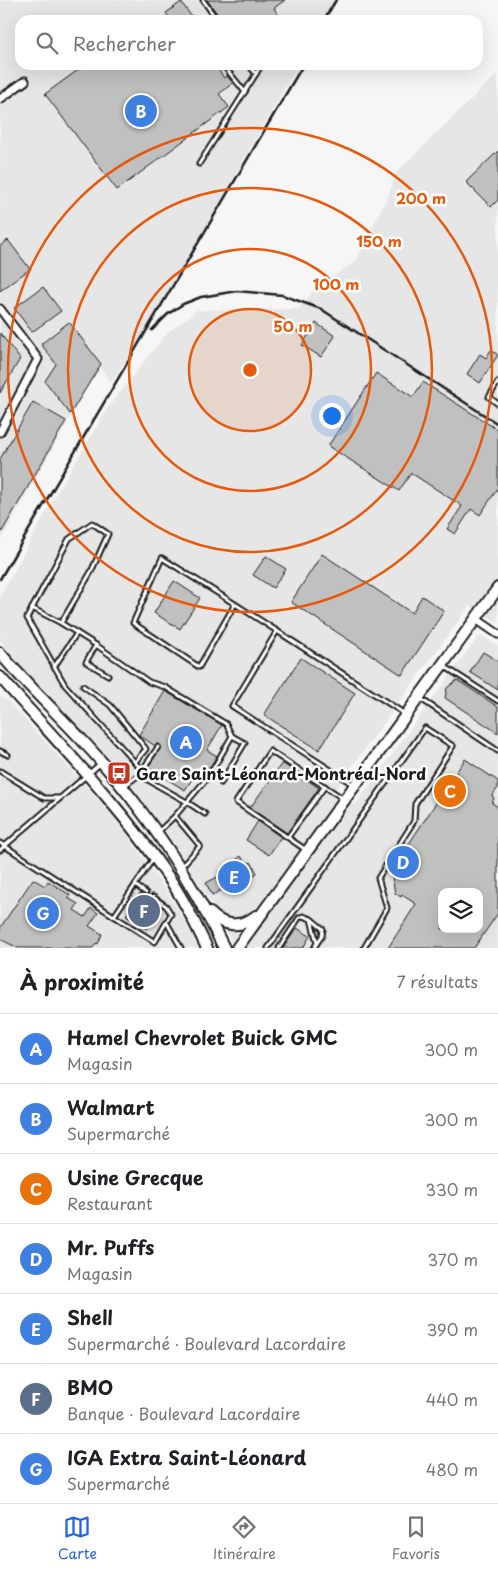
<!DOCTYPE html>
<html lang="fr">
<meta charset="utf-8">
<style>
:root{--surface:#fff;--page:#f6f6f6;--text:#202124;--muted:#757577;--line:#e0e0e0;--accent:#2563eb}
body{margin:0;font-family:"Playpen Sans",sans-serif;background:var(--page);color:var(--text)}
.controls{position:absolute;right:15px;bottom:15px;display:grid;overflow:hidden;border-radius:10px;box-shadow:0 5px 20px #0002}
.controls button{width:45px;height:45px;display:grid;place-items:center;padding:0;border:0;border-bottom:1px solid var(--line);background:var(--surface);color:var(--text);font:25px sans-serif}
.you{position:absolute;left:331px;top:415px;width:18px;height:18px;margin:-12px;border:4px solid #fff;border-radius:50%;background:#1a73e8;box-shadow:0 0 0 8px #1a73e833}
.badge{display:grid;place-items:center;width:32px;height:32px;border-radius:50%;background:var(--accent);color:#fff;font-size:16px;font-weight:700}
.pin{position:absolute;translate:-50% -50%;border:2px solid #fff;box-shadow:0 1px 5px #0006}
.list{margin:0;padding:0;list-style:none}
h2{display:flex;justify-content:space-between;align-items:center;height:65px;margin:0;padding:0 20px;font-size:21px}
h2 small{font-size:16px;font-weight:400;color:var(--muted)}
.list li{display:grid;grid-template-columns:32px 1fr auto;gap:15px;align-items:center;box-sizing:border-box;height:70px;padding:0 20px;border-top:1px solid var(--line)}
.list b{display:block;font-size:19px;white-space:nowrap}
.list p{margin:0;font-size:16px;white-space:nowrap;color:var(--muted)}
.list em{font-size:16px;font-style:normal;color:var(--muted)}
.icon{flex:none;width:28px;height:28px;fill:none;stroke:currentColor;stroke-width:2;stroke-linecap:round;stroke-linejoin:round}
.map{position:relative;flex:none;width:498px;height:948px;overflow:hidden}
.search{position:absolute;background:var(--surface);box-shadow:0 5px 20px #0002;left:15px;right:15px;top:15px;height:55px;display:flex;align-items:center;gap:12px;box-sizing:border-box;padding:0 18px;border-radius:15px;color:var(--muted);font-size:19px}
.sheet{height:555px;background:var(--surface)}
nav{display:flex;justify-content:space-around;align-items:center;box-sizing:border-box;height:70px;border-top:1px solid var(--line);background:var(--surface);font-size:14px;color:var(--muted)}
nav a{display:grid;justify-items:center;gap:2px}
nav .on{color:var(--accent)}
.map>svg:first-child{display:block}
.built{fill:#e6e6e6;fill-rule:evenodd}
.building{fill:#c0c0c0;stroke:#1c1c1c;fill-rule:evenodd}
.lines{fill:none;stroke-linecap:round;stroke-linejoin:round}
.service-casing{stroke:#1c1c1c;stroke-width:7}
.minor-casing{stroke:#1c1c1c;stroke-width:11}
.secondary-casing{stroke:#1c1c1c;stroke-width:14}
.service{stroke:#fff;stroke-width:3}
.minor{stroke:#fff;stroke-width:7}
.secondary{stroke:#fff;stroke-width:10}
.rail{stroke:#1c1c1c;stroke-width:2.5}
.ring{fill:none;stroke:#e8590c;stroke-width:2.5}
.labels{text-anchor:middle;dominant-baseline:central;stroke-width:5;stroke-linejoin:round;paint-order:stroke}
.poi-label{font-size:16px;font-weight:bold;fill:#1c1c1c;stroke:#fff;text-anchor:start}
.centre{fill:#e8590c;stroke:#fff;stroke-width:2.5}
.ring-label{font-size:15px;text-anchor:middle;font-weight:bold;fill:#e8590c;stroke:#fff;stroke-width:5;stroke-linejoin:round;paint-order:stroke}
</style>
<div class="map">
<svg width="498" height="948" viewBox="0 0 498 948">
<rect width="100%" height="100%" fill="#f6f6f6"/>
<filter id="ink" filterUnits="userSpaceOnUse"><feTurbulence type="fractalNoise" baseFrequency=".02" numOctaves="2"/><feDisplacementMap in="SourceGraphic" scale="10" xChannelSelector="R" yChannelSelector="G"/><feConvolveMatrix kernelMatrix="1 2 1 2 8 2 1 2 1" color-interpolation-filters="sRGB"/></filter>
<g filter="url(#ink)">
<g class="built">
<polygon points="0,0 335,0 324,20 20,20 20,65 298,65 152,322 111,382 99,367 0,541"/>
<path d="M498 73V623L470 605 335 790 355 805 478 637 483 636 498 646V948H234L218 914 169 836 135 790 100 749 27 673 0 640V596L59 489 109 406 167 333 197 310 299 309 314 289 355 262 389 194 396 173ZM442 892H479V929H442Z"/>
<polygon points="0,697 8,701 118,821 179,910 199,948 0,948"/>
</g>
<g class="building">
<polygon points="207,0 285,0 274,8 279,16 276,20 267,16 262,20 222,20"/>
<polygon points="181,2 194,20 171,20 166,13"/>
<polygon points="85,65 215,65 224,78 227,76 233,83 219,94 229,107 117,190 45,94"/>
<polygon points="498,151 498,200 491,207 466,182"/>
<polygon points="8,240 30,269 0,291 0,246"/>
<polygon points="43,287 61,311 32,332 14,308"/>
<polygon points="69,322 101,364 70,414 45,381 56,364 41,344"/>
<polygon points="316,323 335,336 321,357 302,345"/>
<polygon points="0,333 20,359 0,393"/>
<polygon points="491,350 498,355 480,383 467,374 480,354 486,358"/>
<polygon points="376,373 413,397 423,382 498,430 498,488 480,515 471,509 455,534 447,529 462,506 411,473 399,491 328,446"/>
<polygon points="33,402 66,421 0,535 0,459"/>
<polygon points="322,554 412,613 422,596 444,611 402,675 291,602"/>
<polygon points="266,556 286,569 273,588 253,575"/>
<polygon points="174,581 200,598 180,629 154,613"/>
<polygon points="483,652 498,661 498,690 470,672"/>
<polygon points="301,658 355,693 319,750 264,715"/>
<polygon points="457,680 498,707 498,733 445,698 447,688"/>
<polygon points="165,691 222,725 207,750 217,756 203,777 196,773 185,790 148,768 161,746 158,744 155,746 139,735"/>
<path d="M465 759 498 781V788L492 796 494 798 492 803 498 807V913L474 948H388L416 904 402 895 401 897 395 893 391 871ZM442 892H479V929H442Z"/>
<polygon points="282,763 319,788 287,833 250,808"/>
<polygon points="258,821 281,837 269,855 246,840"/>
<polygon points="241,856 246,865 251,862 257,873 244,882 243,880 212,895 206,883 227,872 225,869"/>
<polygon points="33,879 45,886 48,881 70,895 68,898 78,904 74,910 85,917 91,908 98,913 89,926 102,934 98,944 96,943 93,948 18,948 0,939 0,928"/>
<polygon points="140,894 161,907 147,929 126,915"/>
<polygon points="297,928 310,936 303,948 283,948"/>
</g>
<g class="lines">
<g class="service-casing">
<g id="service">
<polyline points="203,0 217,20"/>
<polyline points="223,65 245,92"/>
<polyline points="249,65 256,74 261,65"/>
<polyline points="199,164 256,74"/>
<polyline points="498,382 489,397 498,404"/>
<polyline points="235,604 162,558 133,623 199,667 235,604 277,631"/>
<polyline points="32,608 61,623"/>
<polyline points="96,645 61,623 91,572 108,534 92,523 69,539 27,618 65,685 142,770"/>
<polyline points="444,666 498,701"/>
<polyline points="54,667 77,633"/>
<polyline points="108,675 86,662 96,645 149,682 165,687 226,724 232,736 209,776 187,802 139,775 124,786"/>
<polyline points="83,686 110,705 146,749 135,762"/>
<polyline points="421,699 498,751"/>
<polyline points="0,751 8,755"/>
<polyline points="0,771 44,798 60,798"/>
<polyline points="139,775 158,747"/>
<polyline points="221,783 245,743 232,736"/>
<polyline points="354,785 232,706 277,631 405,714"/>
<polyline points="159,831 175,816"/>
<polyline points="288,837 325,786"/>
<polyline points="0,843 114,916 153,859"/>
<polyline points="0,850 101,763"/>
<polyline points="306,850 236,802 270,751 344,799"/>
<polyline points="182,866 200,846 175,816 187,802 205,814"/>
<polyline points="135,885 146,893"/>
<polyline points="114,916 155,942 171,914 166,906 153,897"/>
<polyline points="311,919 323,929 322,936 317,943"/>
<polyline points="167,923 181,948"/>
<polyline points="268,948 425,728 453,746 415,804 414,821 378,878 387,908 364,948"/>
<polyline points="279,948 299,918 303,916 311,919 317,943 314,948"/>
</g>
</g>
<g class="minor-casing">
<g id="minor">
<polyline points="0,99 25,81"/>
<polyline points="0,309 38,359 0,432"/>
<polyline points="476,619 498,634"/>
</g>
</g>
<g class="secondary-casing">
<g id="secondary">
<path d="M0 653C25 683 54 710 81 739 139 801 187 871 224 948"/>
<path d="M0 677C57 742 118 803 167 875 183 898 195 923 207 948"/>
<path d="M210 913C224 927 241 928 256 916"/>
<polyline points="237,948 498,588"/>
</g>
</g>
<use href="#service" class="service"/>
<use href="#minor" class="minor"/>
<use href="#secondary" class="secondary"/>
<g class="rail">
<polyline points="324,20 336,0"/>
<polyline points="152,330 168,314 183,304 201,297 237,291 282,295 321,309 498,424"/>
<polyline points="0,579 303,65"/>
</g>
</g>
</g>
<circle cx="250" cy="370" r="61" fill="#e8590c" fill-opacity=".12"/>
<g class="ring">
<circle cx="250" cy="370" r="61"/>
<circle cx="250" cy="370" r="121"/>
<circle cx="250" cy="370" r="182"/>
<circle cx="250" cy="370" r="242"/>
</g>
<defs>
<g id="bus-square" transform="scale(1.25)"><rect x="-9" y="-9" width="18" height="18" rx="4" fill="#c8321e" stroke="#fff"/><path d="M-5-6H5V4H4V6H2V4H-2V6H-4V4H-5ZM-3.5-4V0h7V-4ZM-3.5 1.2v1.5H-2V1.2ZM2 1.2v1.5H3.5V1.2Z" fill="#fff"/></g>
</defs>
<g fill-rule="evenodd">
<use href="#bus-square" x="119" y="773"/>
</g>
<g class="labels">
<g class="poi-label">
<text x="136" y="773">Gare Saint-Léonard-Montréal-Nord</text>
</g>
</g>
<circle cx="250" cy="370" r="8" class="centre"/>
<g class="ring-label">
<text x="421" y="204">200 m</text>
<text x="379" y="247">150 m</text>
<text x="336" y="290">100 m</text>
<text x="293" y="332">50 m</text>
</g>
</svg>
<div class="controls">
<button><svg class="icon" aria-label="layers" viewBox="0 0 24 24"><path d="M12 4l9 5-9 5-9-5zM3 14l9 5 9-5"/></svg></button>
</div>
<div class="you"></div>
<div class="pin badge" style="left:186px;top:742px;background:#3f7fe0">A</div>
<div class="pin badge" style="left:141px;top:111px;background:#3f7fe0">B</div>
<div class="pin badge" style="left:450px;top:791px;background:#e8710a">C</div>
<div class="pin badge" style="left:403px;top:862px;background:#3f7fe0">D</div>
<div class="pin badge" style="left:234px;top:877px;background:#3f7fe0">E</div>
<div class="pin badge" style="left:144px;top:911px;background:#5c6f8a">F</div>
<div class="pin badge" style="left:43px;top:913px;background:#3f7fe0">G</div>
<div class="search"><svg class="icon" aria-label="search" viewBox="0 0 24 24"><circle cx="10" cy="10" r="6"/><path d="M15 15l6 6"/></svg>Rechercher</div>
</div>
<section class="sheet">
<h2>À proximité<small>7 résultats</small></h2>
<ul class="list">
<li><span class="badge" style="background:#3f7fe0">A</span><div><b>Hamel Chevrolet Buick GMC</b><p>Magasin</p></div><em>300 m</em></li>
<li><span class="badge" style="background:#3f7fe0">B</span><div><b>Walmart</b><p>Supermarché</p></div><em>300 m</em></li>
<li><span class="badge" style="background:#e8710a">C</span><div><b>Usine Grecque</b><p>Restaurant</p></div><em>330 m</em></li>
<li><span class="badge" style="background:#3f7fe0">D</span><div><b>Mr. Puffs</b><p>Magasin</p></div><em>370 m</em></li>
<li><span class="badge" style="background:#3f7fe0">E</span><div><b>Shell</b><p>Supermarché · Boulevard Lacordaire</p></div><em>390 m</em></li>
<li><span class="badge" style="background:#5c6f8a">F</span><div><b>BMO</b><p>Banque · Boulevard Lacordaire</p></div><em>440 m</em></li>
<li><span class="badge" style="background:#3f7fe0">G</span><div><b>IGA Extra Saint-Léonard</b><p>Supermarché</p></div><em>480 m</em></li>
</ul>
</section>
<nav>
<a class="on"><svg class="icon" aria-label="map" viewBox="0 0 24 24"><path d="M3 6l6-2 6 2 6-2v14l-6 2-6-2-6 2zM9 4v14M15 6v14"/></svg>Carte</a>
<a><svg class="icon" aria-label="directions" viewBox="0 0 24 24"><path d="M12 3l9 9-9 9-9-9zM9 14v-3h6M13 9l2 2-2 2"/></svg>Itinéraire</a>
<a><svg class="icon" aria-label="saved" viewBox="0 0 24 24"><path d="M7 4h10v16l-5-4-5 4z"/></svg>Favoris</a>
</nav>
